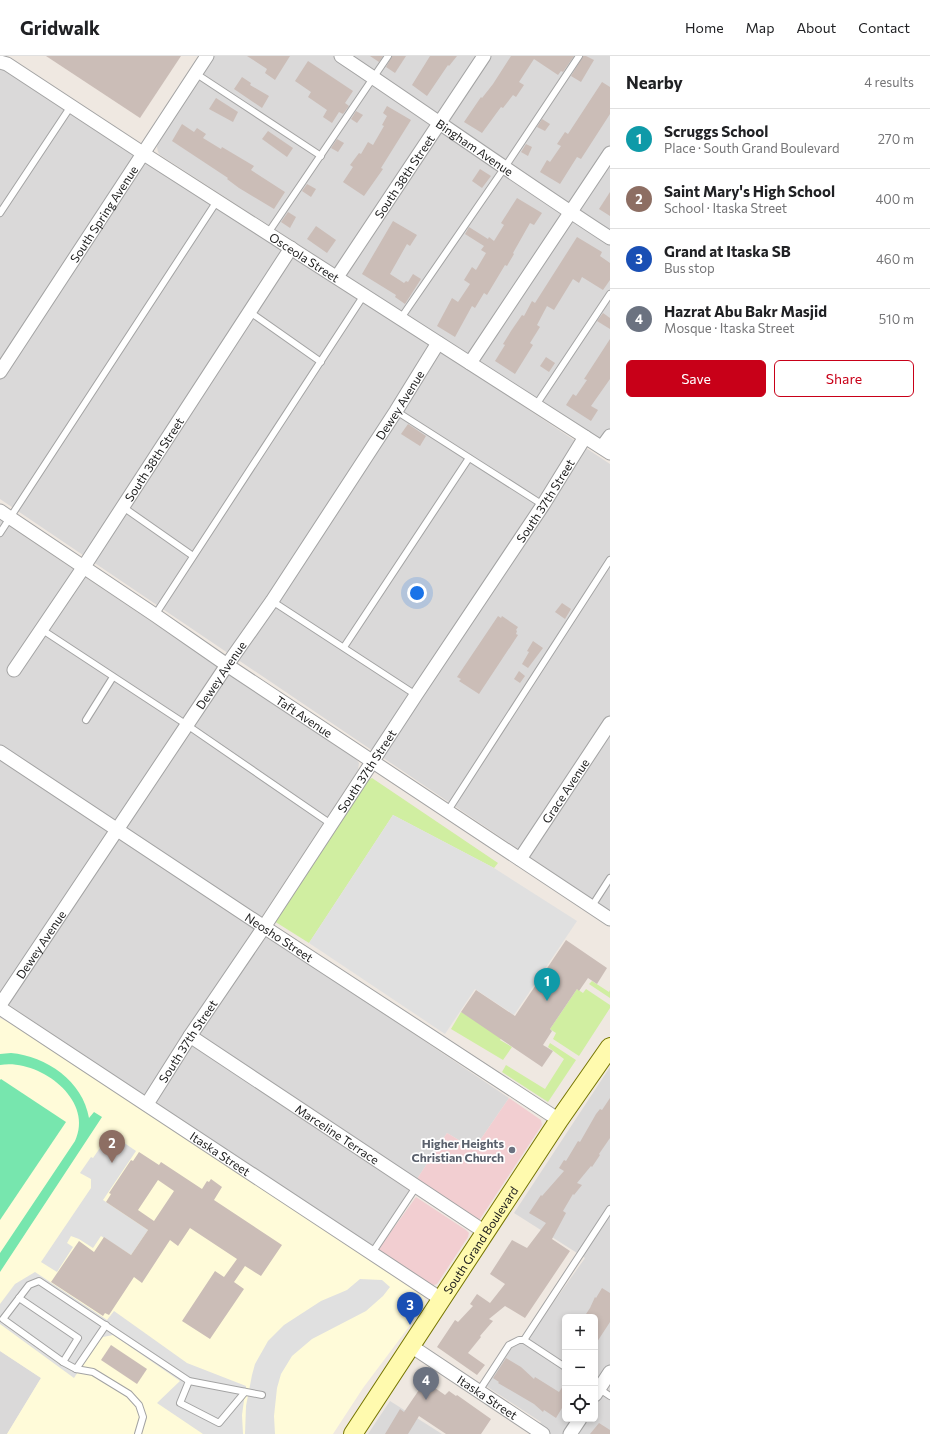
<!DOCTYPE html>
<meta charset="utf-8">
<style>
:root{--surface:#fff;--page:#f6f6f6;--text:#202124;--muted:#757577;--line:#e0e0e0;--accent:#c80018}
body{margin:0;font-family:Commissioner,sans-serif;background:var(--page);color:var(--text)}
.controls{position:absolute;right:12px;bottom:12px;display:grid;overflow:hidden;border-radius:6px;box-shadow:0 2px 6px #0003}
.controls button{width:36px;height:36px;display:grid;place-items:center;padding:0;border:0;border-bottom:1px solid var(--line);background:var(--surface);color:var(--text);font:20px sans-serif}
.you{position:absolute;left:417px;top:537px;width:14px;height:14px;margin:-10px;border:3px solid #fff;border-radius:50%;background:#1a73e8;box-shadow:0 0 0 6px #1a73e833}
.badge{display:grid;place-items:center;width:26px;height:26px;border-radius:50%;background:var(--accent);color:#fff;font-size:13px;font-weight:700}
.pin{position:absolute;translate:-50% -33px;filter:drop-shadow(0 1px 2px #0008)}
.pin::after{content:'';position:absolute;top:21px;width:14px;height:12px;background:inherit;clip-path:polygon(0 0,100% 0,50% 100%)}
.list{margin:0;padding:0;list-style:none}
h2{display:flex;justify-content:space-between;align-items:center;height:52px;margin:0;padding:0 16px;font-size:17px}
h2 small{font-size:13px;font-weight:400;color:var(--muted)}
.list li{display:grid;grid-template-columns:26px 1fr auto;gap:12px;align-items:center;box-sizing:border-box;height:60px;padding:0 16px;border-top:1px solid var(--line)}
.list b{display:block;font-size:15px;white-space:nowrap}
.list p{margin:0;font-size:13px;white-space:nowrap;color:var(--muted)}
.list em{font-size:13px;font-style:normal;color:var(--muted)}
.actions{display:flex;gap:8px;padding:12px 16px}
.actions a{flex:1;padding:9px 0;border:1px solid var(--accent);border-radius:6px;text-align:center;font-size:14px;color:var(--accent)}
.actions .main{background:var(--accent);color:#fff}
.icon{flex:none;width:22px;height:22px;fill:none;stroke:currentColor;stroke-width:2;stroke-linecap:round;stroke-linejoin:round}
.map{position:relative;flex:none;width:610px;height:1378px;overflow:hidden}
header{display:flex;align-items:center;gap:24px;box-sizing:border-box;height:56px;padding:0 20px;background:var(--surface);border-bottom:1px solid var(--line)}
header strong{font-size:19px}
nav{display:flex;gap:22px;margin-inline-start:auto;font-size:14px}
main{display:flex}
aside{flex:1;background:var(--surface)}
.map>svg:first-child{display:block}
.residential{fill:#dad9d9;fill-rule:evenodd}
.commercial{fill:#f2ced1}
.education{fill:#fffbd9}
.grass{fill:#d0eea1}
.pitch{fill:#77e6ae}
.parking{fill:#e0e0e0}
.building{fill:#cbbdb7;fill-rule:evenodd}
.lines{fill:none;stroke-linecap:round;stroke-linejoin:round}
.lane-casing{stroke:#a3a3a3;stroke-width:8}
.street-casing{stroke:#a3a3a3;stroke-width:15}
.secondary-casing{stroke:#767500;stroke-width:20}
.lane{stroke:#fff;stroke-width:6}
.street{stroke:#fff;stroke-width:13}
.secondary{stroke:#fffaae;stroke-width:18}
.worship-dot{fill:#6b7280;stroke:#fff;stroke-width:1.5}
.labels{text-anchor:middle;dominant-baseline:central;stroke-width:3.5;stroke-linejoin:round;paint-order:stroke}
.street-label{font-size:12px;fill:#1c1c1c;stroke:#fff}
.worship-label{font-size:12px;font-weight:bold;fill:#5b616d;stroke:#fff;text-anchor:end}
</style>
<header>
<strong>Gridwalk</strong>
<nav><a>Home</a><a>Map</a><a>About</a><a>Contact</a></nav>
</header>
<main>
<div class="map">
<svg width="610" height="1378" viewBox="0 0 610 1378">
<rect width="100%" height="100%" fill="#efe8e1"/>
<g class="residential">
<polygon points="214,0 610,0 610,390 160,99 158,96 157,91 158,85"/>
<polygon points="0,1 610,408 610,855 0,443"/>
<polygon points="0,464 356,703 359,707 358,714 255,871 509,1042 474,1093 447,1077 372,1192 0,943"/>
<path d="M610 1011V1378H533L541 1366 486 1330 512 1291 529 1281 585 1202 514 1157ZM565 1261H595V1363H565Z"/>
<polygon points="0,1295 41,1322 7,1378 0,1378"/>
<polygon points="390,1345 442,1378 368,1378"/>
</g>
<g class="commercial">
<polygon points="509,1042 541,1064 542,1069 480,1163 478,1165 415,1126 447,1077 474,1093"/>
<polygon points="416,1141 466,1174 469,1177 468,1181 437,1228 434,1229 430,1229 377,1195"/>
</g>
<polygon class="education" points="0,962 24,974 423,1240 425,1244 426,1248 363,1332 333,1378 7,1378 41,1322 0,1295"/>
<g class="grass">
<polygon points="372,722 498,807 494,812 393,759 309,887 274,865 366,725"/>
<polygon points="592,925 609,936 610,934 610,942 589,928"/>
<polygon points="577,933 583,937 586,933 610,949 610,952 579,1000 553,983 556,977 550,973"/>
<polygon points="461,956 503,980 500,984 512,991 503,1004 451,973"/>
<polygon points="550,987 576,1004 548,1046 502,1016 506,1009 545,1033 564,1003 548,991"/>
</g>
<g class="pitch">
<path d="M11 997C46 1000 83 1025 89 1062L94 1056 102 1061 0 1216V1197L75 1085C95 1043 38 1002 0 1009V998Z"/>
<polygon points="1,1023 66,1066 0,1164 0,1024"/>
</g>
<g class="parking">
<polygon points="393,759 494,812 577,865 514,959 475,933 445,978 309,887"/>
<polygon points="120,1084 136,1095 103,1144 148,1174 131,1199 101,1180 93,1192 79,1183 71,1180 67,1187 73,1191 57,1216 41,1206 91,1132 91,1123 80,1117 91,1101 93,1102 102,1089 112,1095"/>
<polygon points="35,1216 107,1264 114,1255 187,1307 246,1330 242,1359 243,1378 203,1378 157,1347 180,1325 113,1279 103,1281 96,1288 74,1322 0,1268 0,1248 15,1228"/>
<polygon points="360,1223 382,1224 390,1231 383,1240 366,1255 312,1283 292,1300 281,1318 277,1332 274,1360 275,1378 245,1378 246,1350 252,1319 255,1308 268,1285 284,1269 321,1245 347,1234"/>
</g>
<g class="building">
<polygon points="46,0 181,0 140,62"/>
<polygon points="247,0 290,0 275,24 265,17 267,13"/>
<polygon points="370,0 383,0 379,6"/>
<polygon points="392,0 406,0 395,17 386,11"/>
<polygon points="430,0 457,0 449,10 448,9 427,40 412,29"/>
<polygon points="511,0 574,0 563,16 561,15 558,19 534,3 519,26 524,29 516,41 513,39 503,52 501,51 482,77 464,66 481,41 482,42 493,28"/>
<polygon points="583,0 586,0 594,4 581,26 571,20"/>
<polygon points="308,5 353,35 345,47 349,50 343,58 339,56 332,67 323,61 327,54 308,41 311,36 295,25"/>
<polygon points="242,21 251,27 250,29 269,40 262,52 234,33"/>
<polygon points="602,26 610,31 610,58 581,103 577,101 560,128 540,116 547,104 550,106 561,90 557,88 565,76 568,78"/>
<polygon points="216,42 238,56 233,66 209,53"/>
<polygon points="387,50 411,64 381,112 383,113 364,140 343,126 353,111 350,109 359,97 361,98 368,86 373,89 384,70 382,69 387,60 383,57"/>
<polygon points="356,55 363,59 357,67 351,63"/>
<polygon points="542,63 550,68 545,75 537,71"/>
<polygon points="182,68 194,76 197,72 206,78 203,82 221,93 222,91 254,110 251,114 285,136 274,153 239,132 227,123 228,122 172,85"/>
<polygon points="268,75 293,92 287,101 262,83"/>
<polygon points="337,83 344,87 338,96 331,92"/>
<polygon points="526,88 532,91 528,100 521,96"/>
<polygon points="480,113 491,120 482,132 472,125"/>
<polygon points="307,128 316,133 311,141 302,135"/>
<polygon points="610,136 610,160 599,153"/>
<polygon points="517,142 542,157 534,169 530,167 513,197 514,198 507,210 505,209 487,239 484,237 475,252 472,250 455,281 437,270 452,242 458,246 470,228 464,224 472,211 476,214 486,197 481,194 484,190 465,178 469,171 488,183 489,181 494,185 504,169 501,167"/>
<polygon points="288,156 296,161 290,172 281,166"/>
<polygon points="393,165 417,179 410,190 407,188 390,218 404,227 406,225 408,226 413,218 421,223 405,248 395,241 396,239 362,218"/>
<polygon points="316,170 336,184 327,197 307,183"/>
<polygon points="577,181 602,196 600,200 610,207 610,224 603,234 582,221 579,227 573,223 554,254 547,250 537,269 540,271 530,287 533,289 515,318 495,305 505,289 503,288 511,275 522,259 524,260 532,245 535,247"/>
<polygon points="603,257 610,262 610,273 597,265"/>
<polygon points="610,283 610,323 591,350 598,354 591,365 566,349 573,338 576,340 587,324 584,323"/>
<polygon points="546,301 555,307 549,316 540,310"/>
<polygon points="408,368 426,380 420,390 401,378"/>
<polygon points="562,547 571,553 565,563 555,556"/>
<polygon points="498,560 501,562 502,560 518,571 516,574 517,575 516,578 518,579 479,638 459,625 461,623 457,621"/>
<polygon points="533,585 543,592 528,612 522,608 529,596 527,595"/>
<polygon points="519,615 525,620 520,627 514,623"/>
<polygon points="566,884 607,912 597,928 588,922 579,935 577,933 550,973 552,975 543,989 553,995 542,1011 461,956 476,934 515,960"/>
<polygon points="610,1042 610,1082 599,1098 600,1099 592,1111 591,1110 577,1127 582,1129 574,1139 573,1138 563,1155 566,1157 552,1183 570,1195 525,1262 505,1250 489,1263 493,1265 480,1280 481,1281 468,1297 485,1309 477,1319 437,1291 455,1264 458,1266 473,1250 470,1248 477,1238 490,1247 505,1228 490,1218 512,1184 527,1192 546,1167 529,1157 541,1139 542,1140 564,1115 559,1112 564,1104 566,1105 578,1085 580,1086 596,1058 600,1053 602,1054"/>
<path d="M139 1096 159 1109 161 1106 202 1133 207 1125 209 1126 211 1123 222 1131 214 1144 282 1189 261 1220 245 1210 234 1226 244 1233 210 1283 182 1265 215 1215 224 1221 237 1203 190 1172 178 1190 170 1184 142 1227 134 1221 109 1259 105 1257 103 1260 51 1226 79 1185 94 1196 104 1181 131 1199 148 1174 106 1146 111 1138 109 1137 131 1104 133 1105ZM158 1124 174 1135 154 1165 138 1154Z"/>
<polygon points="602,1232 610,1237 610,1266 595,1289 595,1261 584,1261 590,1252 595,1241 596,1242"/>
<polygon points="111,1289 147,1313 137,1328 101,1304"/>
<polygon points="506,1302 521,1311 534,1323 535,1321 559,1336 565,1327 565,1347 556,1362 544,1354 543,1356 534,1348 498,1327 499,1326 493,1322"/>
<polygon points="425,1325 445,1339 449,1335 456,1340 457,1339 491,1363 481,1378 446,1378 419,1360 408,1378 385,1378 400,1353 404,1356"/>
<polygon points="599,1367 610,1374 610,1378 590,1378"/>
</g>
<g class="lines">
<g class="lane-casing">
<g id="lane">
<polyline points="195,17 321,100"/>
<polyline points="0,157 71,50"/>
<polyline points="268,177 388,0"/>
<polyline points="250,256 321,306"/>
<polyline points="401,262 505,111 579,0"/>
<polyline points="536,349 610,238"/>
<polyline points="396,355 543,449"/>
<polyline points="123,451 193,500"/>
<polyline points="0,477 217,145"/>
<polyline points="272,545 416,639"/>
<polyline points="155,559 364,239"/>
<polyline points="41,573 187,669 331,768"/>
<polyline points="344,591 469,402"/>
<polyline points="86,664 113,621"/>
<polyline points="447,756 610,504"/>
<polyline points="592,850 610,822"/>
<polyline points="372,1197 416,1131"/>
<polyline points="19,1242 78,1282 63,1306"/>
<polyline points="524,1284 610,1153"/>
<polyline points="76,1313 106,1269"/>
<polyline points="189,1325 180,1347 219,1367 245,1336"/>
<polyline points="598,1332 610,1340"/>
<polyline points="479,1335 509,1289 519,1284 524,1284 565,1311"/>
<polyline points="138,1378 143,1361 139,1349 129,1338 93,1316 76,1313 63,1306 3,1263 29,1229 39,1225 189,1325 262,1339"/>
</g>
</g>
<g class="street-casing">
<g id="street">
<path id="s1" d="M341 0C431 60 519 123 610 182"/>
<path id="s2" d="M0 6 7 8 144 98 610 397"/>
<path id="s3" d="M337 221 484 0"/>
<polyline points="470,307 610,97"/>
<path id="s4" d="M0 316 207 0"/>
<polyline points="602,391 610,380"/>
<path id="s5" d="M0 455 155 559 227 609 610 863"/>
<path id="s6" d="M14 614 83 512 291 192"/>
<path id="s7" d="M0 696 264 871 559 1064"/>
<path id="s8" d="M520 803 610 667"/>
<path id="s9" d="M0 949 227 609 272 545 396 355 438 287"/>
<path id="s10" d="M0 952 441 1243"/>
<path id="s11" d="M190 980 485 1176"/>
<path id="s12" d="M147 1048 190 980 264 871 416 639 543 449 585 381"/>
<path id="s13" d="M411 1290 543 1378"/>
<polyline points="595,1339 610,1316"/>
<polyline points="570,1378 580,1363"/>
</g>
</g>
<g class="secondary-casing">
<g id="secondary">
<path id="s14" d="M353 1378 559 1064 610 991"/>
</g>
</g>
<use href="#lane" class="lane"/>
<use href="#street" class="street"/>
<use href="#secondary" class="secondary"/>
</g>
<circle class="worship-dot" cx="512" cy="1094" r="4"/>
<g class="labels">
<g class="street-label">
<text stroke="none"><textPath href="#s1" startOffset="162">Bingham Avenue</textPath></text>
<text stroke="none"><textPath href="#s3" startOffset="121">South 38th Street</textPath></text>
<text stroke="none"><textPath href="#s4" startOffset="189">South Spring Avenue</textPath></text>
<text stroke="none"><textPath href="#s2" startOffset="362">Osceola Street</textPath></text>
<text stroke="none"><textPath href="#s9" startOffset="721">Dewey Avenue</textPath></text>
<text stroke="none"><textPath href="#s6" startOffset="253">South 38th Street</textPath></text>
<text stroke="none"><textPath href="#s12" startOffset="723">South 37th Street</textPath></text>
<text stroke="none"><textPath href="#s9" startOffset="397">Dewey Avenue</textPath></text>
<text stroke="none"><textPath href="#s5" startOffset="367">Taft Avenue</textPath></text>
<text stroke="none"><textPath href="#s12" startOffset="399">South 37th Street</textPath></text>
<text stroke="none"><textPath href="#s8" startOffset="82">Grace Avenue</textPath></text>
<text stroke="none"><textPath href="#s7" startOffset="335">Neosho Street</textPath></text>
<text stroke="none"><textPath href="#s9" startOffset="73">Dewey Avenue</textPath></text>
<text stroke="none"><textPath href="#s12" startOffset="75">South 37th Street</textPath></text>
<text stroke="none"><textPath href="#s11" startOffset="177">Marceline Terrace</textPath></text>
<text stroke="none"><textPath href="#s10" startOffset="264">Itaska Street</textPath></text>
<text stroke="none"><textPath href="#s14" startOffset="232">South Grand Boulevard</textPath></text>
<text stroke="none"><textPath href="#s13" startOffset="92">Itaska Street</textPath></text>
</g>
<g class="worship-label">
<text x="504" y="1087">Higher Heights<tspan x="504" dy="14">Christian Church</tspan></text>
</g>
</g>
</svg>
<div class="controls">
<button>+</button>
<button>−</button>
<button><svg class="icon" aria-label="locate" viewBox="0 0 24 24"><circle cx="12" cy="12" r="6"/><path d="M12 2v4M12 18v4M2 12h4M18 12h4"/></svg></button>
</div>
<div class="you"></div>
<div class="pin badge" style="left:547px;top:945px;background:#0f9aa8">1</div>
<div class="pin badge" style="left:112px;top:1107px;background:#8d6e63">2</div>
<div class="pin badge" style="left:410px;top:1269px;background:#1a4fb4">3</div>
<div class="pin badge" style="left:426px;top:1344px;background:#6b7280">4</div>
</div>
<aside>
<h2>Nearby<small>4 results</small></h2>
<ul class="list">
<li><span class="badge" style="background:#0f9aa8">1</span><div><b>Scruggs School</b><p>Place · South Grand Boulevard</p></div><em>270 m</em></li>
<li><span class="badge" style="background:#8d6e63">2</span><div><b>Saint Mary's High School</b><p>School · Itaska Street</p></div><em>400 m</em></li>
<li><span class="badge" style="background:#1a4fb4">3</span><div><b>Grand at Itaska SB</b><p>Bus stop</p></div><em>460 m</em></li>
<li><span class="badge" style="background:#6b7280">4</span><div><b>Hazrat Abu Bakr Masjid</b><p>Mosque · Itaska Street</p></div><em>510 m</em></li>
</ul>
<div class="actions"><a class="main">Save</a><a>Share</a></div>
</aside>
</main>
